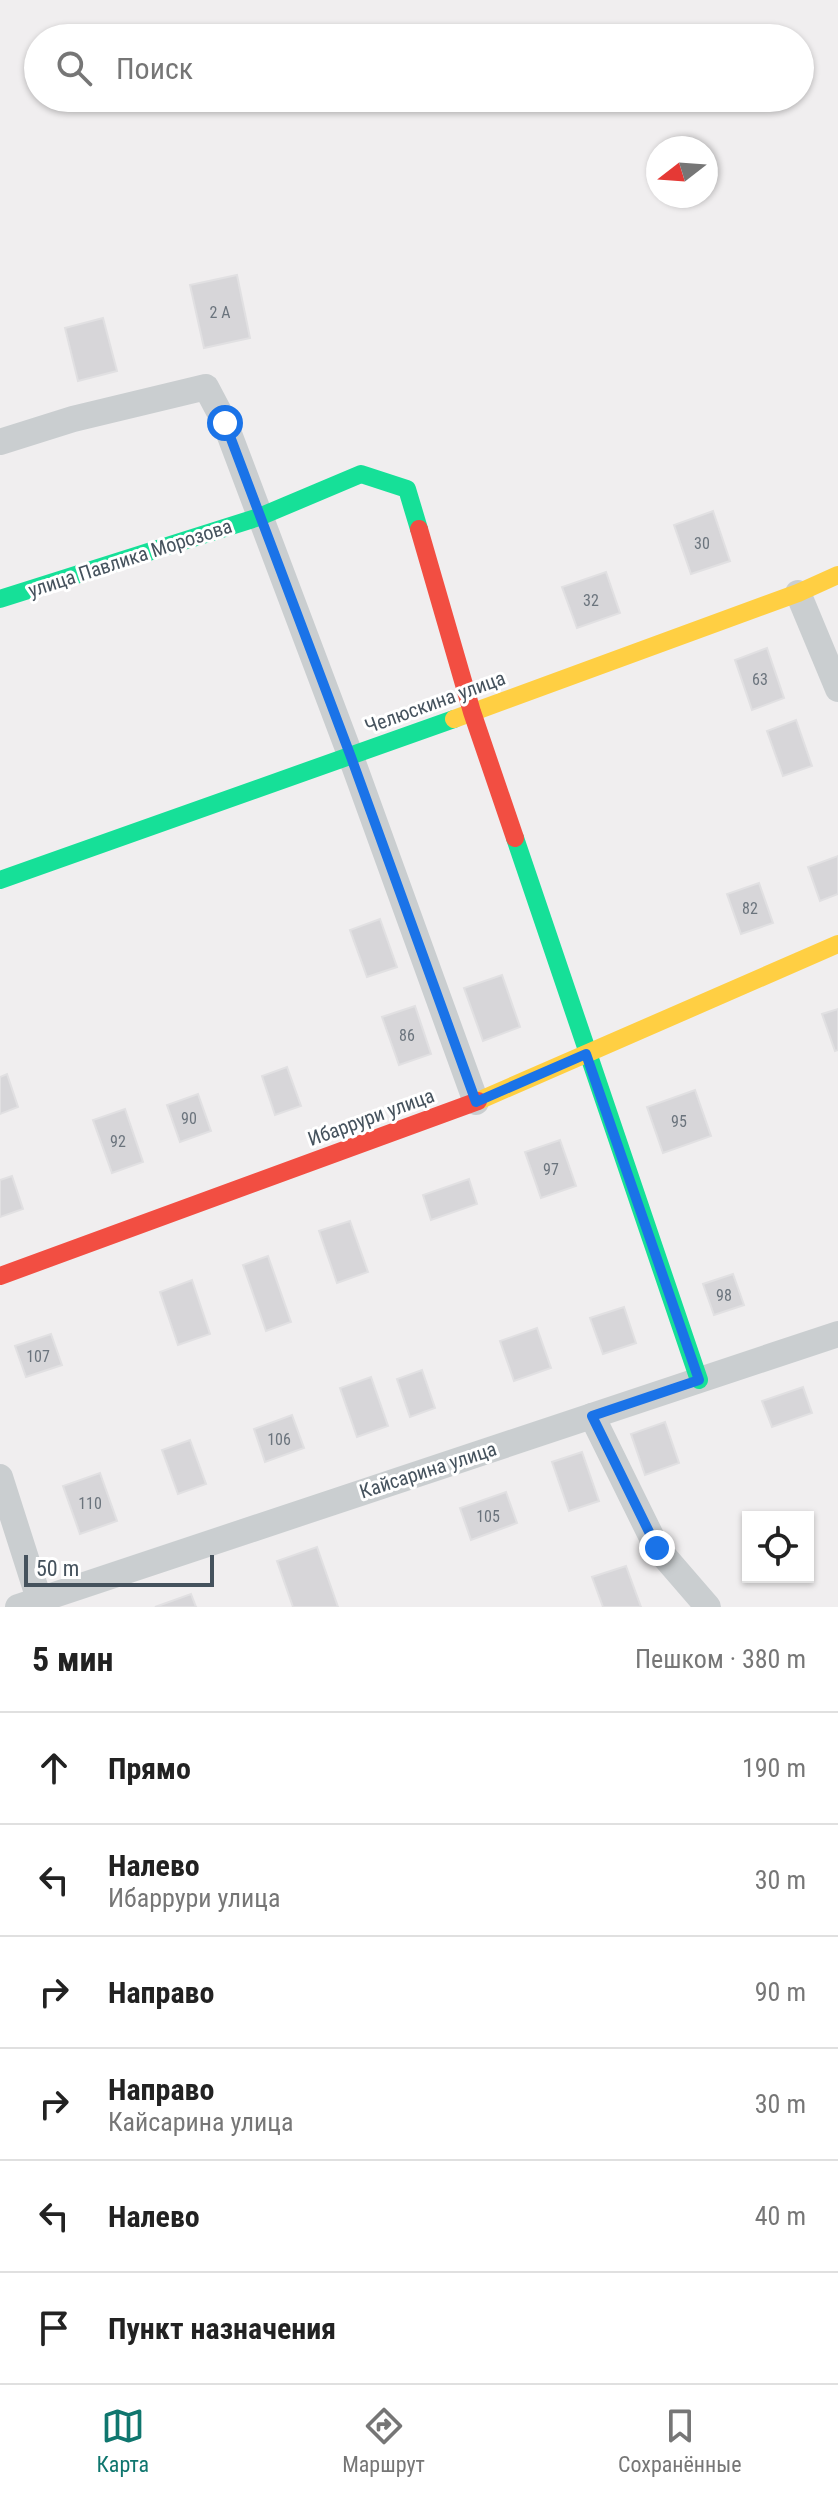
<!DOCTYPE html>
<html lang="ru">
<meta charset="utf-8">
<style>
:root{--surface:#fff;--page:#f6f6f6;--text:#222;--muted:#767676;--line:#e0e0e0;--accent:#0f766e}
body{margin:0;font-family:"Roboto Condensed",sans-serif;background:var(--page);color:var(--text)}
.controls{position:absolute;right:24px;bottom:24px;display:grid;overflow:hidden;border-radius:0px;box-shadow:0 2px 6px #0004}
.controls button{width:72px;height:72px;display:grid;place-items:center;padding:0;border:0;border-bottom:2px solid var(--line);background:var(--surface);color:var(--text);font:40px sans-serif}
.compass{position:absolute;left:646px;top:136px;width:72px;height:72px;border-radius:50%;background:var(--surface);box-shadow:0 2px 6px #0004;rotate:253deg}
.scale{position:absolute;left:24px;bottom:20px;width:190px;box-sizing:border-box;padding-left:8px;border:4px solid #45525d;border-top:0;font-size:22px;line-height:28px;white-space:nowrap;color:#45525d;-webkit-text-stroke:6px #fff;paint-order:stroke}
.stop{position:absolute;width:24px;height:24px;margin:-18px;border:6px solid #1a73e8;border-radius:50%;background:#fff}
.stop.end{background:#1a73e8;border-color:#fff;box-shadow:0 2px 8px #0008}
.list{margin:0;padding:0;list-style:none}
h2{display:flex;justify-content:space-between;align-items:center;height:104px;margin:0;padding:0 32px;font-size:34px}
h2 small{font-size:26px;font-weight:400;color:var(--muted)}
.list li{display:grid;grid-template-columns:52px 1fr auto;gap:24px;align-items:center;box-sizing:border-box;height:112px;padding:0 32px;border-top:2px solid var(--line)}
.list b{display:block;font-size:30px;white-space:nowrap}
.list p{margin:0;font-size:26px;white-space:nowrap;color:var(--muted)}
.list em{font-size:26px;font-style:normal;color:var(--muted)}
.icon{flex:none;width:44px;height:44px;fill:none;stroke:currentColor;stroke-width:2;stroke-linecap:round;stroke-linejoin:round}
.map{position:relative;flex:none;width:838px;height:1607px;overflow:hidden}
.search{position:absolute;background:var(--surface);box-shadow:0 2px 6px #0004;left:24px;right:24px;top:24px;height:88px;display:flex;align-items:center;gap:20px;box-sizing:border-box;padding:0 28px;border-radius:44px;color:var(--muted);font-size:30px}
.sheet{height:776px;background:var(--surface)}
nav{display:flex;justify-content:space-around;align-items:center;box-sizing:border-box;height:112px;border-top:2px solid var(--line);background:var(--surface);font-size:22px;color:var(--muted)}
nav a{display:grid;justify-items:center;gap:4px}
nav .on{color:var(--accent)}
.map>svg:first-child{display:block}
.building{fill:#d7d6d9;stroke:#e1e0e2;stroke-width:2}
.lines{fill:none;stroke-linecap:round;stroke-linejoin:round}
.street{stroke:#caced0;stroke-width:26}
.fast{stroke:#16e098;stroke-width:18}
.slow{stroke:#ffcf43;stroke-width:18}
.jam{stroke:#f24e42;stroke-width:18}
.route{stroke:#1a73e8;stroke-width:10}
.labels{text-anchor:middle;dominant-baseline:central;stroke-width:6;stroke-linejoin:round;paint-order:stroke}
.number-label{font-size:16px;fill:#6b747d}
.street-label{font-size:20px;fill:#45525d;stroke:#fff}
</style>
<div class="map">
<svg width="838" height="1607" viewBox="0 0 838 1607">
<rect width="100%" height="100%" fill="#f0eeef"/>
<g class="building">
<polygon points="237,275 250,338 204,348 190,285"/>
<polygon points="103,318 117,371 78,381 65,328"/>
<polygon points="713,511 730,561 691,574 674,525"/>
<polygon points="606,572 620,613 577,628 562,587"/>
<polygon points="767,648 784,698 752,710 735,660"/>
<polygon points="796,720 812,766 783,776 767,731"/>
<polygon points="838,856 838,894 820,901 808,867"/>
<polygon points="759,883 773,923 741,934 727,894"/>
<polygon points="380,919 397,967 367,977 350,930"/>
<polygon points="502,975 520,1027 483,1041 464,988"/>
<polygon points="415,1006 431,1054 399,1065 382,1017"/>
<polygon points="838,1009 838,1050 835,1051 822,1014"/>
<polygon points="287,1067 301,1106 275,1115 262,1076"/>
<polygon points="7,1074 18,1107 0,1114 0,1077"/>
<polygon points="695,1090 711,1136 663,1153 647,1107"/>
<polygon points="198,1094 211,1131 180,1142 167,1105"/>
<polygon points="125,1109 143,1162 112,1173 93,1120"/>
<polygon points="560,1140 576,1186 541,1198 525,1152"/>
<polygon points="12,1176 23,1209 0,1217 0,1180"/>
<polygon points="469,1179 477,1204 431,1220 423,1195"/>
<polygon points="350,1221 368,1272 337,1283 319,1231"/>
<polygon points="268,1256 291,1322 266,1331 243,1265"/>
<polygon points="733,1274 744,1305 714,1315 703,1284"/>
<polygon points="192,1280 210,1334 178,1345 160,1292"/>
<polygon points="624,1307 636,1343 603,1354 590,1318"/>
<polygon points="537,1328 551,1368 514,1381 500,1341"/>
<polygon points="51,1334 62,1365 26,1377 15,1346"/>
<polygon points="422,1370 435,1408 410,1417 397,1379"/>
<polygon points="371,1377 388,1426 357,1437 340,1388"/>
<polygon points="803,1387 812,1413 772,1427 762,1401"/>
<polygon points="292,1415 304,1448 265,1462 254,1429"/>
<polygon points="665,1422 679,1463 645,1475 631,1434"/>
<polygon points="190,1440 206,1484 178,1494 162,1450"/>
<polygon points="582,1452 599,1501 569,1511 552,1462"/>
<polygon points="100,1473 117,1521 80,1534 63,1486"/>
<polygon points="506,1492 517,1523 471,1540 460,1508"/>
<polygon points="317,1547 338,1607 293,1607 277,1561"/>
<polygon points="626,1566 641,1607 603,1607 592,1577"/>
<polygon points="191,1594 196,1607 155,1607"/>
</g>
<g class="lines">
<g class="street">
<polyline points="0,442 73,419 206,387 225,423 351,757 476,1102"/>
<polyline points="798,593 838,689"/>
<polyline points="592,1416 657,1548 708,1607"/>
<polyline points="0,1477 39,1599"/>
<polyline points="18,1607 838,1334"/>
</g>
<g class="fast">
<polyline points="0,599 259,517 361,474 407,489 419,529"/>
<polyline points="515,838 699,1380"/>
<polyline points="0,880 454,719"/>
</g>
<g class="slow">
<polyline points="454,719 798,593 838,575"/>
<polyline points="478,1101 838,944"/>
</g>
<g class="jam">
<polyline points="419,529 472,712 515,838"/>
<polyline points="0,1276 478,1101"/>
</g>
</g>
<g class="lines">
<polyline class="route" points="225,423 351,757 476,1102 586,1054 699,1380 592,1416 657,1548"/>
</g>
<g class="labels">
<g class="number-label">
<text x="220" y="312">2 A</text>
<text x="702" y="543">30</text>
<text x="591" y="600">32</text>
<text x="760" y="679">63</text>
<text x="750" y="908">82</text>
<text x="407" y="1035">86</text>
<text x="189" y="1118">90</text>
<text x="679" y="1121">95</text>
<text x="118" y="1141">92</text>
<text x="551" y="1169">97</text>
<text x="724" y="1295">98</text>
<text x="38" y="1356">107</text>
<text x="279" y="1439">106</text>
<text x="90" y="1503">110</text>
<text x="488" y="1516">105</text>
</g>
<g class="street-label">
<text transform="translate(130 558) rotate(-18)">улица Павлика Морозова</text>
<text transform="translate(435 702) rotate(-20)">Челюскина улица</text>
<text transform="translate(371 1117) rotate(-20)">Ибаррури улица</text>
<text transform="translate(428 1470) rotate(-18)">Кайсарина улица</text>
</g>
</g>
</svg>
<div class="controls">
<button><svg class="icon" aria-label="locate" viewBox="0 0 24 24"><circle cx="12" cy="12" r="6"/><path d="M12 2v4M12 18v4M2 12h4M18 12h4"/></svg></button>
</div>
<svg class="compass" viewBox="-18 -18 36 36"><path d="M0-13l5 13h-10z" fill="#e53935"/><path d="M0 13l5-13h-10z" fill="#767676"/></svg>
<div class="scale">50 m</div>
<div class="stop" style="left:225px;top:423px"></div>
<div class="stop end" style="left:657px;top:1548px"></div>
<div class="search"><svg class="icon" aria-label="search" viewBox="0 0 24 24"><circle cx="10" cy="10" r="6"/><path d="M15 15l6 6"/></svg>Поиск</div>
</div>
<section class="sheet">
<h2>5 мин<small>Пешком · 380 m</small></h2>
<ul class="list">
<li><svg class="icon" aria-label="ahead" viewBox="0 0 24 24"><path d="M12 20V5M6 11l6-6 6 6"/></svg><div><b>Прямо</b></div><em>190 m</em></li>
<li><svg class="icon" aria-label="left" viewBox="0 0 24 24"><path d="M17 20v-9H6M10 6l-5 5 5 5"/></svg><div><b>Налево</b><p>Ибаррури улица</p></div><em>30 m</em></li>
<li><svg class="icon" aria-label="right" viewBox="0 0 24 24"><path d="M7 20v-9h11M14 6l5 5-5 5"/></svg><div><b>Направо</b></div><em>90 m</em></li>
<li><svg class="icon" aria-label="right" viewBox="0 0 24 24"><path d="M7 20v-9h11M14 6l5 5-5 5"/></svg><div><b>Направо</b><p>Кайсарина улица</p></div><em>30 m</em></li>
<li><svg class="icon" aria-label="left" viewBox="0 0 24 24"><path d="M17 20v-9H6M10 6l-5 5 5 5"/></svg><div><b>Налево</b></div><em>40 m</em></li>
<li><svg class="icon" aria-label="arrive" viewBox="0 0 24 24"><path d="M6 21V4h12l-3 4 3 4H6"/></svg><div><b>Пункт назначения</b></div></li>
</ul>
</section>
<nav>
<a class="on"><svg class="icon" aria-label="map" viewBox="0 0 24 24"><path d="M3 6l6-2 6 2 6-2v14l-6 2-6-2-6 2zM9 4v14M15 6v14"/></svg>Карта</a>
<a><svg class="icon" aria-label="directions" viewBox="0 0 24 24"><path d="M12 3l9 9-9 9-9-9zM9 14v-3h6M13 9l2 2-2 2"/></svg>Маршрут</a>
<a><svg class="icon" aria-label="saved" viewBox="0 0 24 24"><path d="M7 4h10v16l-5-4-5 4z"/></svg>Сохранённые</a>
</nav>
